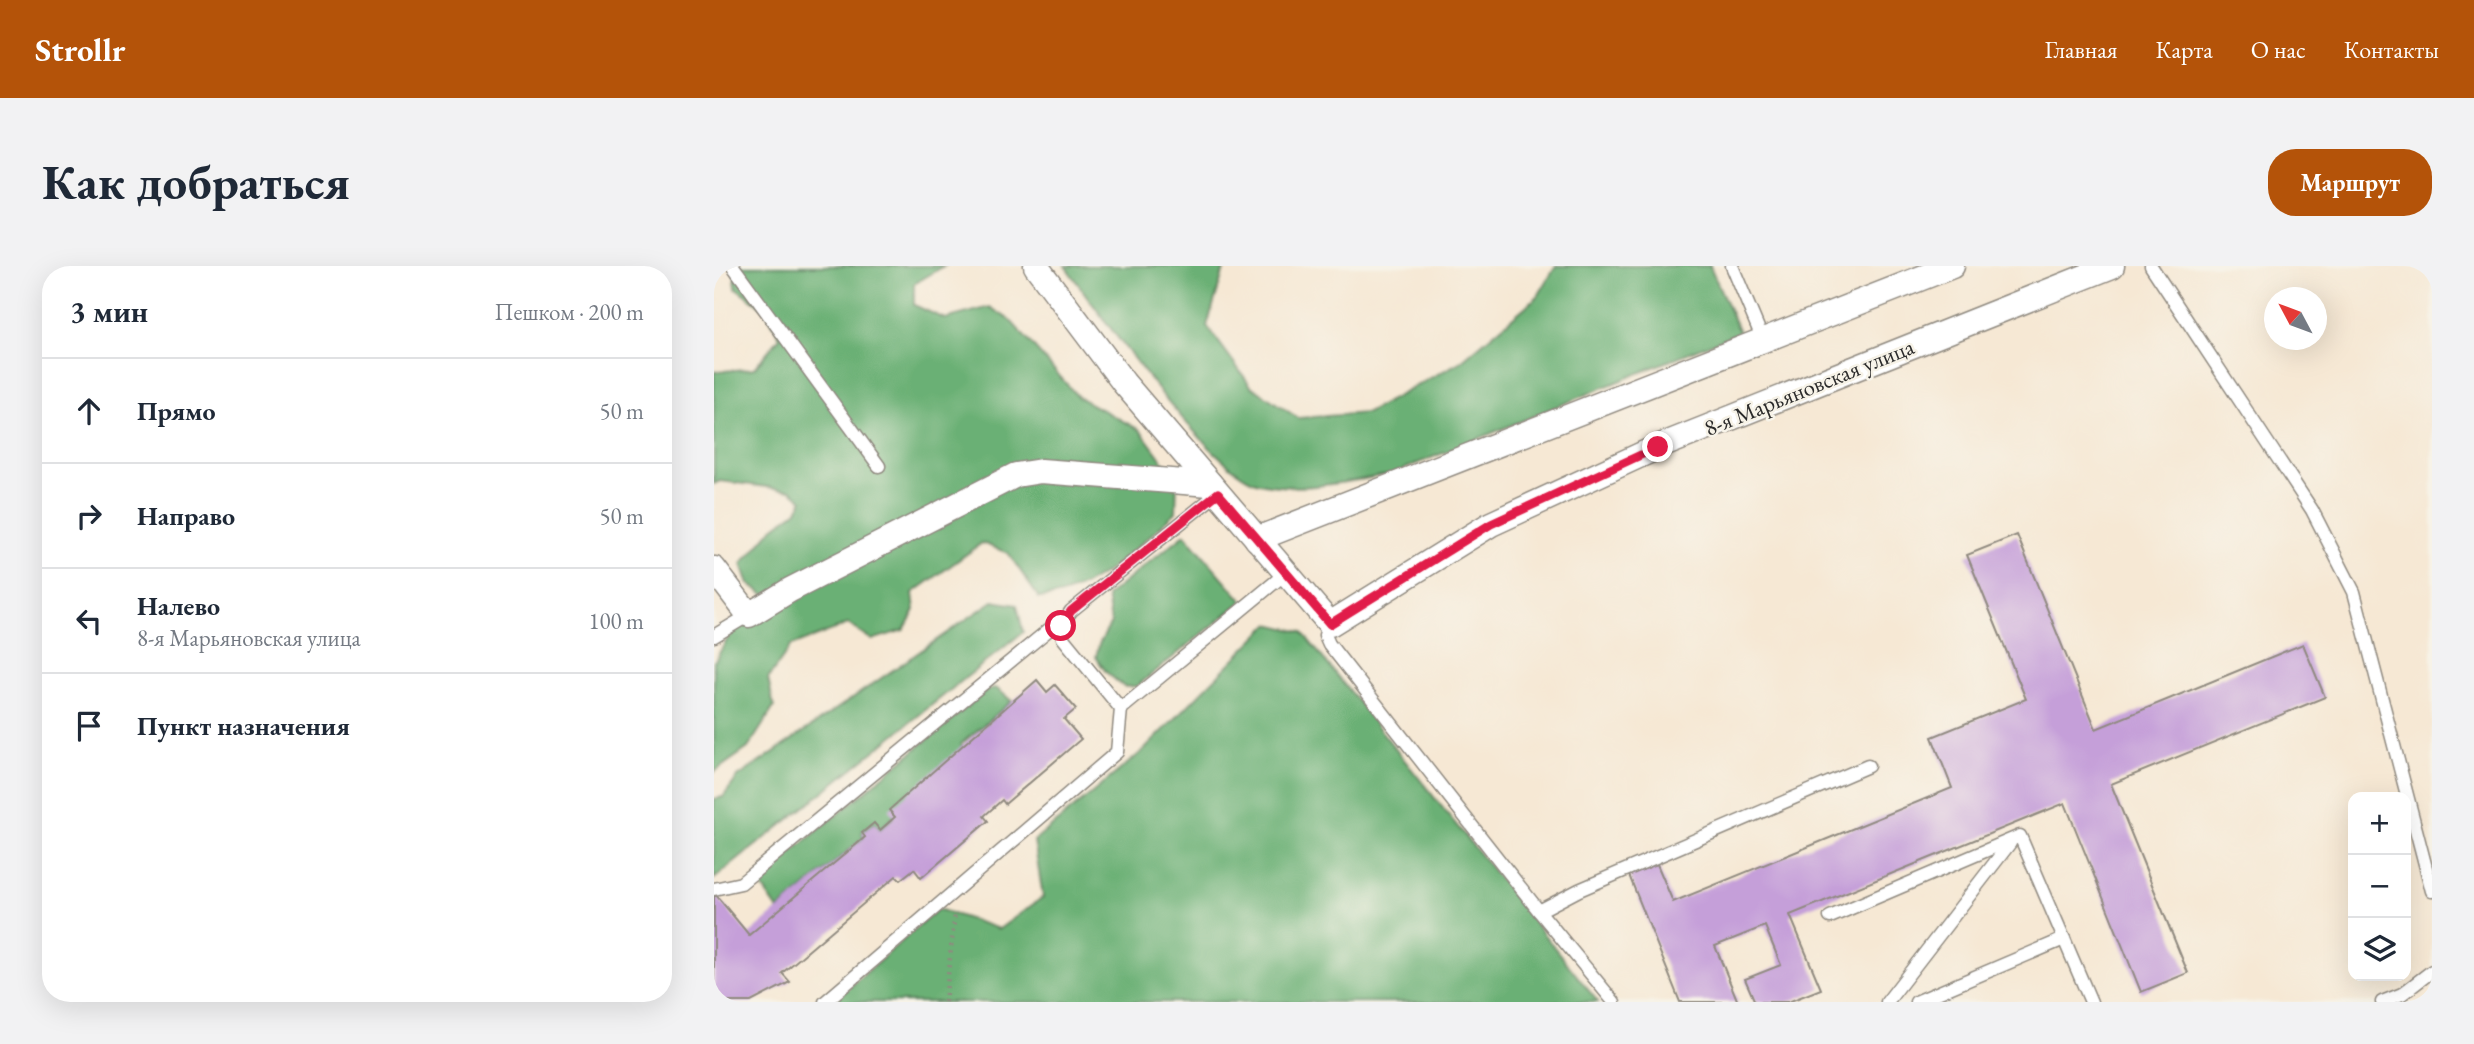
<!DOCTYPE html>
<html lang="ru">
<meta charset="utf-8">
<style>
:root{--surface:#fff;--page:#f2f2f3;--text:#1f2937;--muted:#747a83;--line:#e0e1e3;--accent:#b45309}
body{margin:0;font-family:"EB Garamond",serif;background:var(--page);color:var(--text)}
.controls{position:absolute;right:21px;bottom:21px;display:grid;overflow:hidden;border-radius:14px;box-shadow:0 7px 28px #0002}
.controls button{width:63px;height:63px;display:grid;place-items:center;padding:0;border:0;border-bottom:2px solid var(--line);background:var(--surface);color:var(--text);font:35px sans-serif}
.compass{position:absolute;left:1550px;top:21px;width:63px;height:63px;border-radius:50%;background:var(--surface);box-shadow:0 7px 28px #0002;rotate:311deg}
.stop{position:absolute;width:21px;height:21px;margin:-16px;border:5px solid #e11d48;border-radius:50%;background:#fff}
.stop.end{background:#e11d48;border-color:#fff;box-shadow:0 2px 7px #0008}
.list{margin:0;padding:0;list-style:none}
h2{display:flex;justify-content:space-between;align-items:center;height:91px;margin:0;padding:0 28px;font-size:30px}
h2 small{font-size:23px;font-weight:400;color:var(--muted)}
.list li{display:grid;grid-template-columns:46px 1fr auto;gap:21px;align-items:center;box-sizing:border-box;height:105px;padding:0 28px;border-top:2px solid var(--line)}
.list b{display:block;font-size:26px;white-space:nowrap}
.list p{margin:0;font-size:23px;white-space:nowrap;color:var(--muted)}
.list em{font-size:23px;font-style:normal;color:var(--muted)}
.icon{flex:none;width:38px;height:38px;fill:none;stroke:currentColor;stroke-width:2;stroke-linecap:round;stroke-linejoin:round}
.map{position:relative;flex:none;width:1718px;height:736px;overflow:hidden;border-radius:28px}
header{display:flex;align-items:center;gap:42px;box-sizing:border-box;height:98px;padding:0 35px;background:var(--accent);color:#fff}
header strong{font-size:33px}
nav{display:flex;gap:38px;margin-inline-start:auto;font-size:24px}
.intro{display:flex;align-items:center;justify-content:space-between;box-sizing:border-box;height:168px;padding:0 42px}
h1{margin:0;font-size:49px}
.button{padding:18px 32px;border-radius:28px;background:var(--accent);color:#fff;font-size:24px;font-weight:700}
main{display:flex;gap:42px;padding:0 42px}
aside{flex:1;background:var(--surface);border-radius:28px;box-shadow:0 7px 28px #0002}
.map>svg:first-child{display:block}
.forest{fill:#6bb075;stroke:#4b6e50;stroke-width:2}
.building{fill:#c59fd9}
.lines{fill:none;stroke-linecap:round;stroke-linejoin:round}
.lane-casing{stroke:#908a80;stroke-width:15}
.street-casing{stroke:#908a80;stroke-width:27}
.path{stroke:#908a80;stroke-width:4.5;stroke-dasharray:2 5;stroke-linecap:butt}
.lane{stroke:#fff;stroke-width:12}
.street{stroke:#fff;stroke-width:24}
.route{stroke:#e11d48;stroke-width:9}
.labels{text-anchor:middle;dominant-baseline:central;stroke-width:5;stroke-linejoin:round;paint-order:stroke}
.street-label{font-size:23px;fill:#2b2b2b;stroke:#f7f3e8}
</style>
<header>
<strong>Strollr</strong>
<nav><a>Главная</a><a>Карта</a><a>О нас</a><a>Контакты</a></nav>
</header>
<div class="intro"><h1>Как добраться</h1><a class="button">Маршрут</a></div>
<main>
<aside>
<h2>3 мин<small>Пешком · 200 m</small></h2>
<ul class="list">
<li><svg class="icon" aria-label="ahead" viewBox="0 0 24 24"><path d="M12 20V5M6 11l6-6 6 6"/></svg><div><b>Прямо</b></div><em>50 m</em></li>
<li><svg class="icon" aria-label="right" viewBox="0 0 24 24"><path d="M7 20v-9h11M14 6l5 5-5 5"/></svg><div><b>Направо</b></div><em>50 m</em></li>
<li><svg class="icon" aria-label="left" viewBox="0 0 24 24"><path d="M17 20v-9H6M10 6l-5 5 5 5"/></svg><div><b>Налево</b><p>8-я Марьяновская улица</p></div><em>100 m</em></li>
<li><svg class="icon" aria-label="arrive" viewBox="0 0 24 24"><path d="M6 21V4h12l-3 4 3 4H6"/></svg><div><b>Пункт назначения</b></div></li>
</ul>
</aside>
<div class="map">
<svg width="1718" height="736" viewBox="0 0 1718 736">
<rect width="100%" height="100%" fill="#f7f3e8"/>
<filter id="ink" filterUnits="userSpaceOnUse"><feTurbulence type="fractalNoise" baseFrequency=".0143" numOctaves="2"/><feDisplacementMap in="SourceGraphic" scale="14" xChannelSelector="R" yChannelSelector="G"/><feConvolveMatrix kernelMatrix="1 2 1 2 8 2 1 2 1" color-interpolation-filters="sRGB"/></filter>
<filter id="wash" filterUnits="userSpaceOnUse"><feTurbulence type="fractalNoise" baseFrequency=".00686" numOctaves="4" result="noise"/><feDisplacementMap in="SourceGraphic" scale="28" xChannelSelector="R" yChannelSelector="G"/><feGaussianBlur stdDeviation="1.57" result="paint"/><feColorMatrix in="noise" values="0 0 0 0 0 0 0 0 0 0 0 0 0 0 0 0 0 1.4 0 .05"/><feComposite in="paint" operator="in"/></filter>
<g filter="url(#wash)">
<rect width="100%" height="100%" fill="#f6e8d4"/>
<g class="forest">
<path d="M20 0H230L200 18V39L231 53 276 41 296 54 364 131 426 164 463 214 462 246C424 280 379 329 325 332L294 287 268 277 199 327 201 344 190 364 158 374 134 358 77 380 54 413 60 441 34 482 0 506V396L20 362 55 331 35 318 28 298 58 263 83 244 89 234 77 224 6 215 0 218V106L40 102 66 71 51 43 22 22Z"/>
<path d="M351 0H511L493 60 537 120 584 152 653 147 746 96 824 30 842 0H996L1025 66 678 208C636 215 587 227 545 217 496 205 384 45 351 0Z"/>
<polygon points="471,268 529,335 423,420 410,421 392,406 382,391 385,378 397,357 393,330"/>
<polygon points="279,335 303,339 309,366 0,613 0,533 9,531 24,511"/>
<polygon points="555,358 588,366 884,736 119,736 224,643 285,663 329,631 320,575 430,484"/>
<polygon points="282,422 298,435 247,478 249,482 166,564 160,557 148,567 151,571 64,644 46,618 48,611 272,425"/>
</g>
<g id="blocks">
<g class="building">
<polygon points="1303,269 1382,463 1589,378 1611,431 1397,518 1474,707 1427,726 1351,537 1076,649 1107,723 1074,736 1041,736 1031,713 1067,699 1051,660 1001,680 1024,736 966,736 915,609 943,598 959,636 1238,522 1218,471 1312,433 1253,289"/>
<polygon points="323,414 333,426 341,419 362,443 350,453 367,473 291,538 288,534 270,550 274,555 207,612 200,603 186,614 182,610 68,707 76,716 37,736 0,736 0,631 2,629 35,669 151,571 148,567 160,557 166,564 181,551 175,544"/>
</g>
</g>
</g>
<g filter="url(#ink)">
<use href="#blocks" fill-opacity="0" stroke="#908a80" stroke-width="2"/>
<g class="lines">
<g class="lane-casing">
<g id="lane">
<polyline points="19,0 165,200"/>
<polyline points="1018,0 1049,74"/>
<polyline points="1437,0 1598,244 1640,326 1718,625"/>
<polyline points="616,358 611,369 615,378 825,645"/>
<polyline points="0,370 35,349"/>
<polyline points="407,443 572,307"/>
<polyline points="0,623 27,617 349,352"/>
<polyline points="1116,651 1306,570 1377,736"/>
<polyline points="111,736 403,486 407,443 349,372 347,360 357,345 504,227"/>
<polyline points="900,736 825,645 865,624 1154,500"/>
<polyline points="1173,736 1296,577"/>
<polyline points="1202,736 1350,673"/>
<polyline points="1668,736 1688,728 1718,705"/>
</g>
</g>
<g class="street-casing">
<g id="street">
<polyline points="322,0 410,117 616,358 777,258 944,181 1398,0"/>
<polyline points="543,273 1238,0"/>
<polyline points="0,303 35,349 76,324 302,209 327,205 496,218"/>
</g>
</g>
<polyline class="path" points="231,736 241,647"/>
<use href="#lane" class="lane"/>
<use href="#street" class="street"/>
</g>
</g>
<g class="lines" filter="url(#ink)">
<polyline class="route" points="347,360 357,345 504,227 616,358 777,258 944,181"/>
</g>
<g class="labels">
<g class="street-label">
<text transform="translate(1095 121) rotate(-22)">8-я Марьяновская улица</text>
</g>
</g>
</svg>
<div class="controls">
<button>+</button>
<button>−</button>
<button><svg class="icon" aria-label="layers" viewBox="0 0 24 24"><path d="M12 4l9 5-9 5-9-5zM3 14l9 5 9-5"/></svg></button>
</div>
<svg class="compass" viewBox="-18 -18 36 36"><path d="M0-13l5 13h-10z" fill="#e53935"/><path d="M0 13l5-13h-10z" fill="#747a83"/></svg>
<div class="stop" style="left:347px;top:360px"></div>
<div class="stop end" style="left:944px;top:181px"></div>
</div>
</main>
